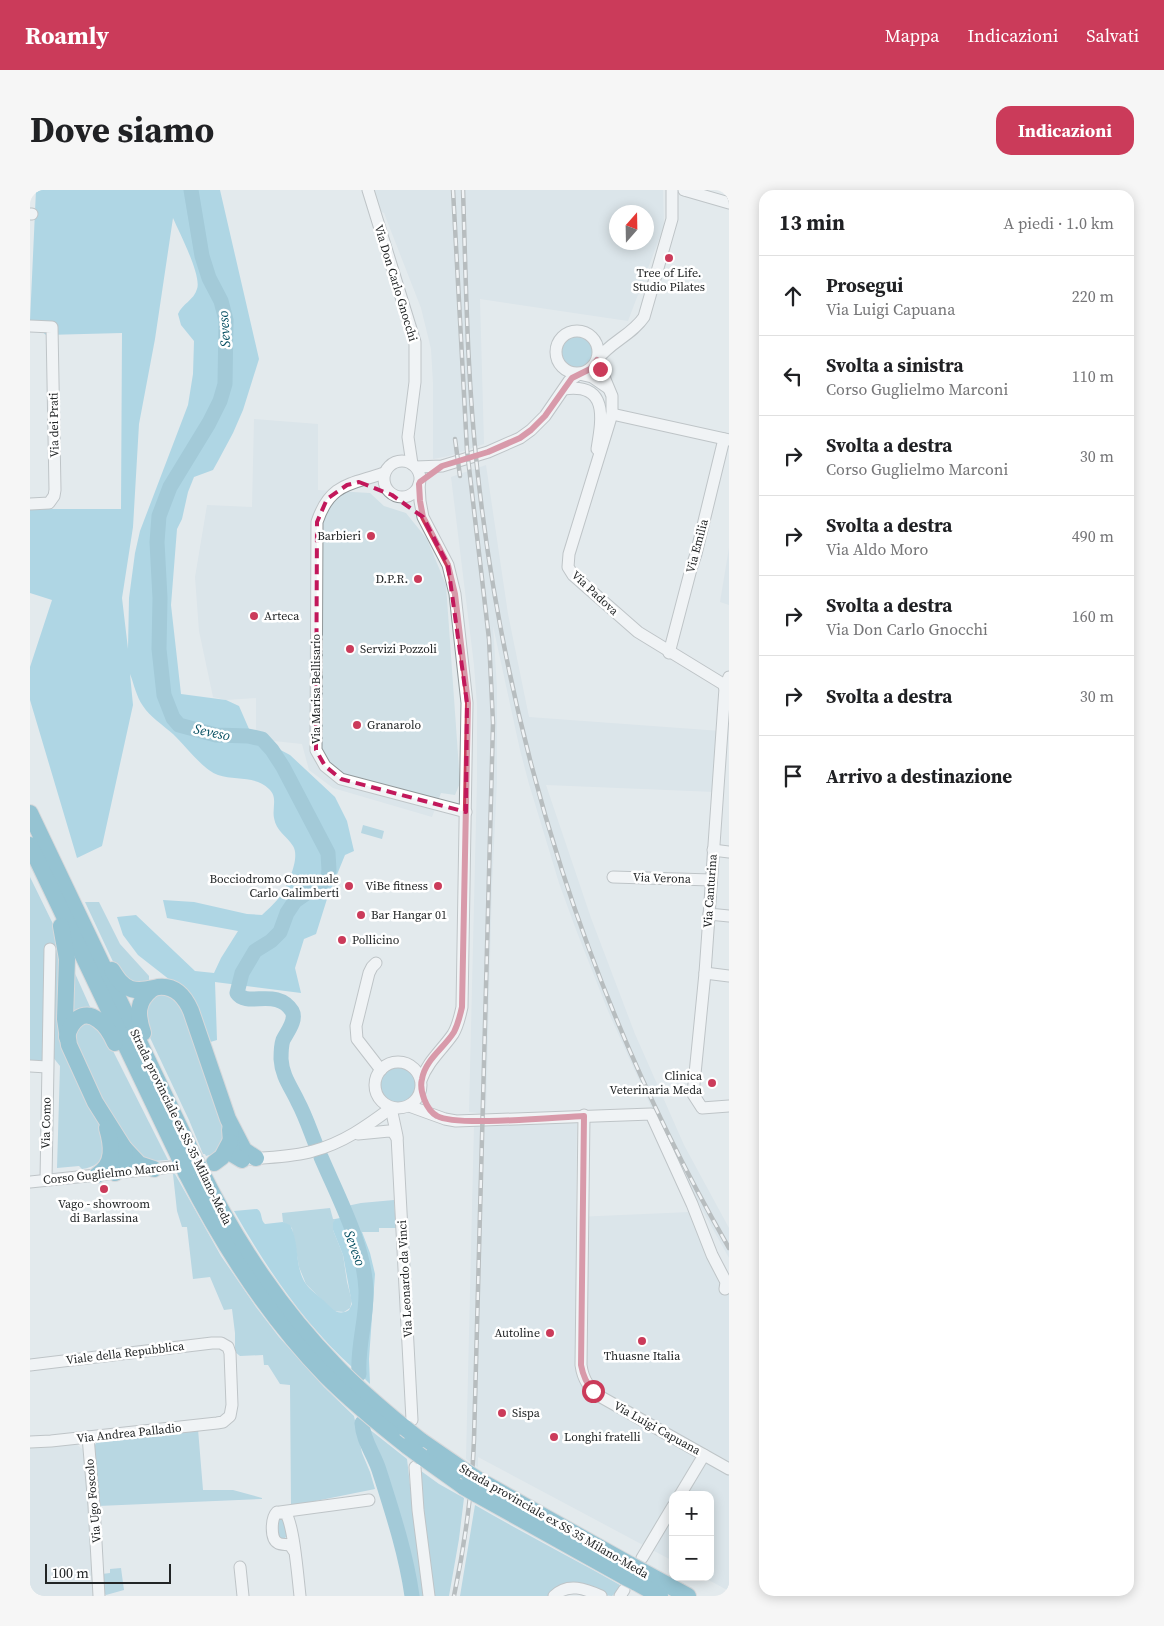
<!DOCTYPE html>
<html lang="it">
<meta charset="utf-8">
<style>
:root{--surface:#fff;--page:#f6f6f6;--text:#202124;--muted:#757577;--line:#e0e0e0;--accent:#cb3b5a}
body{margin:0;font-family:"Source Serif 4",serif;background:var(--page);color:var(--text)}
.controls{position:absolute;right:15px;bottom:15px;display:grid;overflow:hidden;border-radius:10px;box-shadow:0 2px 12px #0003}
.controls button{width:45px;height:45px;display:grid;place-items:center;padding:0;border:0;border-bottom:1px solid var(--line);background:var(--surface);color:var(--text);font:25px sans-serif}
.compass{position:absolute;left:579px;top:15px;width:45px;height:45px;border-radius:50%;background:var(--surface);box-shadow:0 2px 12px #0003;rotate:20deg}
.scale{position:absolute;left:15px;bottom:12px;width:126px;box-sizing:border-box;padding-left:5px;border:2px solid #222526;border-top:0;font-size:14px;line-height:18px;white-space:nowrap;color:#222526;-webkit-text-stroke:4px #fff;paint-order:stroke}
.stop{position:absolute;width:15px;height:15px;margin:-11px;border:4px solid #cb3b5a;border-radius:50%;background:#fff}
.stop.end{background:#cb3b5a;border-color:#fff;box-shadow:0 1px 5px #0008}
.list{margin:0;padding:0;list-style:none}
h2{display:flex;justify-content:space-between;align-items:center;height:65px;margin:0;padding:0 20px;font-size:21px}
h2 small{font-size:16px;font-weight:400;color:var(--muted)}
.list li{display:grid;grid-template-columns:32px 1fr auto;gap:15px;align-items:center;box-sizing:border-box;height:80px;padding:0 20px;border-top:1px solid var(--line)}
.list b{display:block;font-size:19px;white-space:nowrap}
.list p{margin:0;font-size:16px;white-space:nowrap;color:var(--muted)}
.list em{font-size:16px;font-style:normal;color:var(--muted)}
.icon{flex:none;width:28px;height:28px;fill:none;stroke:currentColor;stroke-width:2;stroke-linecap:round;stroke-linejoin:round}
.map{position:relative;flex:none;width:699px;height:1406px;overflow:hidden;border-radius:15px}
header{display:flex;align-items:center;gap:30px;box-sizing:border-box;height:70px;padding:0 25px;background:var(--accent);color:#fff}
header strong{font-size:24px}
nav{display:flex;gap:28px;margin-inline-start:auto;font-size:18px}
.intro{display:flex;align-items:center;justify-content:space-between;box-sizing:border-box;height:120px;padding:0 30px}
h1{margin:0;font-size:35px}
.button{padding:12px 22px;border-radius:15px;background:var(--accent);color:#fff;font-size:18px;font-weight:700}
main{display:flex;gap:30px;padding:0 30px}
aside{flex:1;background:var(--surface);border-radius:15px;box-shadow:0 2px 12px #0003}
.map>svg:first-child{display:block}
.built{fill:#d0e0e6;fill-rule:evenodd}
.green{fill:#83c0d6}
.forest{fill:#6fbfda;fill-rule:evenodd}
.lines{fill:none;stroke-linecap:round;stroke-linejoin:round}
.river{stroke:#54a4bf;stroke-width:15}
.minor-casing{stroke:#91989a;stroke-width:13}
.highway-casing{stroke:#c6c6c7;stroke-width:18}
.minor{stroke:#fff;stroke-width:11}
.highway{stroke:#3694b1;stroke-width:16}
.rail-casing{stroke:#828788;stroke-width:4.5}
.rail{stroke:#fff;stroke-width:2.5;stroke-dasharray:8;stroke-linecap:butt}
.highway-bridge-casing{stroke:#c6c6c7;stroke-width:18;stroke-linecap:butt}
.highway-bridge{stroke:#3694b1;stroke-width:16}
.route{stroke:#cb3b5a;stroke-width:6}
.marked{fill:none;stroke:#c2185b;stroke-width:4;stroke-dasharray:10 6;stroke-linejoin:round}
.poi-dot{fill:#cb3b5a;stroke:#fff;stroke-width:2}
.labels{text-anchor:middle;dominant-baseline:central;stroke-width:5;stroke-linejoin:round;paint-order:stroke}
.poi-label{font-size:12px;fill:#222526;stroke:#fff;text-anchor:start}
.street-label{font-size:12px;fill:#222526;stroke:#fff}
.water-label{font-size:14px;font-style:italic;fill:#024c5f;stroke:#fff}
</style>
<header>
<strong>Roamly</strong>
<nav><a>Mappa</a><a>Indicazioni</a><a>Salvati</a></nav>
</header>
<div class="intro"><h1>Dove siamo</h1><a class="button">Indicazioni</a></div>
<main>
<div class="map">
<svg width="699" height="1406" viewBox="0 0 699 1406">
<rect width="100%" height="100%" fill="#e3eaed"/>
<g class="built">
<path d="M342 0H633L634 36 598 131 450 109 454 254 419 266 403 269V193L401 159 391 118 354 23 349 21ZM586 22H616V52H586Z"/>
<polygon points="224,229 288,234 288,300 340,303 354,316 376,323 397,349 416,395 430,593 425,605 411,603 402,627 303,598 279,580 272,554 244,551 226,541 226,508 196,510 183,507 169,441 165,387 177,315 222,317"/>
<polygon points="456,275 478,424 499,527 691,541 685,602 516,595 561,728 605,844 654,955 699,1038 699,1068 654,987 636,950 578,821 545,737 529,693 499,594 490,560 463,436 467,498 467,591 462,695 456,924 439,922 447,589 447,515 444,475 421,287"/>
<polygon points="699,358 699,415 690,412"/>
<polygon points="547,931 546,1027 660,1022 676,1066 690,1092 699,1103 699,1401 673,1387 680,1387 680,1305 643,1305 643,1371 448,1267 448,1277 436,1269 444,935"/>
<polygon points="46,1254 53,1260 60,1337 63,1406 0,1406 0,1256"/>
</g>
<g class="green">
<circle cx="548" cy="162" r="16"/>
<polygon points="333,635 354,641 352,649 331,643"/>
<path d="M0 687 23 734 27 746 32 800 69 933 74 947 76 962C69 973 65 977 52 979L49 976 27 978 30 876 22 866 15 873H0Z"/>
<polygon points="55,712 69,712 90,754 119,786 119,792 104,796 86,778"/>
<polygon points="43,779 61,819 44,825 40,812"/>
<polygon points="131,803 150,811 194,936 193,956 183,964 176,966 175,964 173,964 159,930 114,835 115,813"/>
<polygon points="58,829 77,849 138,970 123,971 116,969 103,961 76,918 42,842"/>
<circle cx="369" cy="895" r="19"/>
<polygon points="143,984 145,984 191,1066 226,1117 249,1147 294,1197 324,1226 332,1263 340,1282 345,1299 261,1316 260,1195 250,1194 238,1175 234,1175 233,1165 210,1166 205,1162 205,1143 202,1119 194,1120 180,1087 163,1089 157,1037 152,1037 147,1021"/>
<polygon points="364,1010 366,1038 349,1038 349,1042 327,1042 317,1016 331,1013"/>
<polygon points="300,1018 303,1029 305,1029 303,1040 313,1065 317,1092 322,1111 320,1118 314,1122 303,1121 276,1094 269,1077 262,1038 253,1032 252,1023"/>
<polygon points="168,1239 173,1300 203,1300 232,1308 232,1309 68,1316 64,1256 68,1251"/>
<path d="M339 1239 377 1269 393 1406H386L382 1381 358 1286C354 1269 344 1255 339 1239Z"/>
<polygon points="391,1281 409,1294 434,1308 429,1349 419,1406 403,1406 395,1339"/>
<path d="M445 1315C493 1343 542 1368 590 1395L589 1397 591 1398 582 1406 527 1399 518 1406H430Z"/>
<polygon points="246,1328 253,1328 257,1345 254,1350 249,1349"/>
<polygon points="91,1378 94,1400 76,1405 73,1402 72,1384 80,1383 80,1379"/>
</g>
<g class="forest">
<path d="M6 0H190L229 169 213 220 203 243 188 271 183 280 164 287 158 302 152 329 147 339 141 415 151 504 196 510 209 516 219 539 243 556 260 565 305 607 317 631 324 661 315 665 297 709 286 744 274 749 265 778 271 803 185 792 187 850 177 853 140 790 108 765 93 745 87 727 106 725 165 781 184 783 191 768 208 741 137 728 133 710 164 712 217 724 232 725C237 720 243 715 248 709 256 699 271 668 263 656 257 646 246 641 244 628 242 618 248 607 239 599 225 585 205 591 188 585 173 580 156 556 143 544 133 535 120 527 113 516 106 506 104 494 100 484L103 515 72 656 47 668 0 510V477L22 410 0 403V319H91L92 143 16 145 0 131ZM143 28C149 42 172 86 167 99 164 110 152 114 148 124L151 135 164 151 163 184 158 215 110 341 105 363 99 408 98 459 92 408 103 337 109 234 125 149Z"/>
<path d="M227 1019C233 1022 230 1030 235 1034L253 1032 260 1035C270 1053 264 1077 276 1094 281 1101 288 1105 293 1110 302 1118 307 1127 319 1120L322 1114 313 1065 303 1040V1033L305 1029 310 1028 314 1032C326 1062 335 1091 331 1124 329 1142 324 1159 323 1178 274 1134 236 1077 204 1021Z"/>
<polygon points="327,1042 332,1042 340,1063 345,1084 339,1169 340,1194 335,1189 334,1175 339,1085 336,1068"/>
</g>
<g class="lines">
<g class="river">
<path d="M161 0 172 66 179 88 191 111 196 130 195 194 190 211 179 233 140 297 129 326 127 352 130 408 129 459 134 505 143 528 149 535 186 545 218 546 232 549 242 560 253 577 298 663 299 680 298 688 265 711 257 723 250 742 241 751 225 761 212 783 207 803C217 818 247 797 262 821 267 830 257 842 253 850 251 856 251 862 251 869 252 886 261 897 268 912 275 925 280 940 286 955"/>
<path d="M291 967C309 1009 334 1055 336 1100 337 1129 327 1156 329 1184"/>
<path d="M332 1233C333 1251 344 1264 349 1280 362 1321 376 1363 382 1406"/>
</g>
<g class="minor-casing">
<g id="minor">
<polyline points="338,0 385,152 385,192 378,247 382,274"/>
<path d="M642 0V29L614 127C602 145 580 152 567 170L582 206V224L539 364 538 377 543 385 608 442 693 494 695 498 699 500"/>
<polyline points="654,0 699,13"/>
<polyline points="0,24 2,24"/>
<polyline points="0,136 22,137 25,300 24,306 19,313 0,314"/>
<circle cx="547" cy="162" r="21"/>
<path d="M534 199C579 193 572 229 567 259"/>
<polyline points="582,224 699,250"/>
<circle cx="372" cy="289" r="18"/>
<polyline points="386,277 412,276 458,262 490,248 501,240 515,226 539,191 549,184 562,187 578,198"/>
<path d="M354 283C320 295 300 293 287 332L286 560 295 576 311 589 436 622"/>
<path d="M389 294 390 311 393 327 418 375 425 404 437 513 432 817C430 826 428 836 423 844 412 860 398 871 391 890"/>
<polyline points="639,463 661,379 666,364 694,249"/>
<polyline points="699,487 695,498 675,783 663,904 672,918 699,916"/>
<polyline points="683,660 699,662"/>
<polyline points="583,687 681,690"/>
<polyline points="679,724 699,726"/>
<polyline points="346,773 342,777 339,783 326,836 327,849 351,880"/>
<polyline points="675,783 699,786"/>
<circle cx="368" cy="895" r="23"/>
<polyline points="0,876 17,877"/>
<polyline points="379,916 415,929 426,931 621,924 662,1014 682,1065 696,1092 695,1099"/>
<polyline points="361,918 367,946 382,1230"/>
<path d="M554 925 551 1175C553 1190 559 1198 571 1207L699 1279"/>
<polyline points="328,944 359,941 363,942 367,948"/>
<path d="M220 969C241 967 263 967 283 961 313 953 337 936 361 918"/>
<polyline points="16,990 20,759"/>
<polyline points="0,992 160,975"/>
<polyline points="0,1175 182,1153 191,1153 198,1157 200,1163 202,1215 200,1226 193,1232 187,1233 21,1251 0,1252"/>
<polyline points="58,1247 64,1316 69,1406"/>
<polyline points="385,1277 388,1320 399,1406"/>
<polyline points="650,1305 674,1265"/>
<polyline points="250,1322 339,1310"/>
<path d="M264 1361 260 1355C256 1354 251 1355 248 1353 240 1349 241 1328 247 1322L256 1324C264 1336 268 1389 270 1406"/>
<polyline points="612,1368 643,1316"/>
<polyline points="210,1377 213,1406"/>
<path d="M524 1406C538 1392 556 1399 571 1406"/>
<polyline points="590,1406 594,1400"/>
</g>
</g>
<g class="highway-casing">
<g id="highway">
<polyline points="0,623 163,965"/>
<polyline points="0,655 149,967"/>
<polyline points="31,736 37,769 35,829 39,855 65,912 94,958 109,974 124,979"/>
<path d="M82 780C87 788 92 796 101 799 111 802 119 799 128 797 145 795 155 807 161 821L198 929 214 960 226 968"/>
<path d="M113 843C107 825 106 812 122 799"/>
<path d="M37 847C40 832 53 818 68 830 76 835 81 844 85 853"/>
<polyline points="200,939 202,964 212,970"/>
<polyline points="184,973 192,967 200,952"/>
<path d="M171 981C206 1052 251 1120 307 1177 328 1199 352 1219 375 1238"/>
<path d="M85 983C96 977 96 969 94 958"/>
<path d="M156 983C193 1056 238 1126 296 1186 321 1211 349 1234 377 1256"/>
<path d="M67 985C85 974 82 955 77 938"/>
<polyline points="390,1250 435,1281"/>
<polyline points="392,1267 434,1297"/>
<polyline points="447,1289 601,1375"/>
<polyline points="446,1304 595,1387"/>
<polyline points="612,1381 658,1406"/>
<polyline points="605,1392 630,1406"/>
</g>
</g>
<use href="#minor" class="minor"/>
<use href="#highway" class="highway"/>
<g class="rail-casing">
<g id="rail">
<path d="M423 0 437 260 459 449 463 533 444 1250C442 1303 435 1354 424 1406"/>
<path d="M433 0C436 92 437 185 447 277 476 551 561 819 699 1058"/>
<polyline points="425,249 430,286"/>
</g>
</g>
<use href="#rail" class="rail"/>
<g class="highway-bridge-casing">
<g id="highway-bridge">
<polyline points="163,965 171,981"/>
<polyline points="149,967 156,983"/>
<polyline points="375,1238 390,1250"/>
<polyline points="377,1256 392,1267"/>
<polyline points="435,1281 447,1289"/>
<polyline points="434,1297 446,1304"/>
<polyline points="601,1375 612,1381"/>
<polyline points="595,1387 605,1392"/>
</g>
</g>
<use href="#highway-bridge" class="highway-bridge"/>
</g>
<g class="lines">
<path class="route" d="M563 1201C556 1193 553 1186 551 1175L554 926C527 927 426 937 407 926 396 920 389 900 392 889 395 870 414 858 424 842 428 834 430 826 432 817L438 513 425 404 418 375 393 327 390 311 389 294 390 292 412 276 458 262 490 248 501 240 515 226 542 188 560 179 567 170 570 179"/>
</g>
<path d="M0 0H699V1406H0ZM329 292 362 305 393 327 418 375 437 513 436 622 311 589 295 576 286 560 287 332 297 309 317 295Z" fill="#e3eaed" fill-opacity=".55" fill-rule="evenodd"/>
<path class="marked" d="M329 292 362 305 393 327 418 375 437 513 436 622 311 589 295 576 286 560 287 332 297 309 317 295Z"/>
<g class="poi-dot">
<circle cx="639" cy="68" r="5"/>
<circle cx="341" cy="346" r="5"/>
<circle cx="388" cy="389" r="5"/>
<circle cx="224" cy="426" r="5"/>
<circle cx="320" cy="459" r="5"/>
<circle cx="327" cy="535" r="5"/>
<circle cx="319" cy="696" r="5"/>
<circle cx="408" cy="696" r="5"/>
<circle cx="331" cy="725" r="5"/>
<circle cx="312" cy="750" r="5"/>
<circle cx="682" cy="893" r="5"/>
<circle cx="74" cy="999" r="5"/>
<circle cx="520" cy="1143" r="5"/>
<circle cx="612" cy="1151" r="5"/>
<circle cx="472" cy="1223" r="5"/>
<circle cx="524" cy="1247" r="5"/>
</g>
<g class="labels">
<g class="poi-label">
<text x="639" y="83" text-anchor="middle">Tree of Life.<tspan x="639" dy="14">Studio Pilates</tspan></text>
<text x="331" y="346" text-anchor="end">Barbieri</text>
<text x="378" y="389" text-anchor="end">D.P.R.</text>
<text x="234" y="426">Arteca</text>
<text x="330" y="459">Servizi Pozzoli</text>
<text x="337" y="535">Granarolo</text>
<text x="309" y="689" text-anchor="end">Bocciodromo Comunale<tspan x="309" dy="14">Carlo Galimberti</tspan></text>
<text x="398" y="696" text-anchor="end">ViBe fitness</text>
<text x="341" y="725">Bar Hangar 01</text>
<text x="322" y="750">Pollicino</text>
<text x="672" y="886" text-anchor="end">Clinica<tspan x="672" dy="14">Veterinaria Meda</tspan></text>
<text x="74" y="1014" text-anchor="middle">Vago - showroom<tspan x="74" dy="14">di Barlassina</tspan></text>
<text x="510" y="1143" text-anchor="end">Autoline</text>
<text x="612" y="1166" text-anchor="middle">Thuasne Italia</text>
<text x="482" y="1223">Sispa</text>
<text x="534" y="1247">Longhi fratelli</text>
</g>
<g class="street-label">
<text transform="translate(366 93) rotate(73)">Via Don Carlo Gnocchi</text>
<text transform="translate(24 235) rotate(-91)">Via dei Prati</text>
<text transform="translate(667 356) rotate(-75)">Via Emilia</text>
<text transform="translate(565 403) rotate(43)">Via Padova</text>
<text transform="translate(286 499) rotate(-90)">Via Marisa Bellisario</text>
<text transform="translate(632 688) rotate(2)">Via Verona</text>
<text transform="translate(680 701) rotate(-86)">Via Canturina</text>
<text transform="translate(16 933) rotate(-89)">Via Como</text>
<text transform="translate(151 937) rotate(64)">Strada provinciale ex SS 35 Milano-Meda</text>
<text transform="translate(81 983) rotate(-6)">Corso Guglielmo Marconi</text>
<text transform="translate(375 1089) rotate(-93)">Via Leonardo da Vinci</text>
<text transform="translate(95 1163) rotate(-7)">Viale della Repubblica</text>
<text transform="translate(627 1238) rotate(29)">Via Luigi Capuana</text>
<text transform="translate(99 1243) rotate(-6)">Via Andrea Palladio</text>
<text transform="translate(63 1311) rotate(-95)">Via Ugo Foscolo</text>
<text transform="translate(524 1331) rotate(30)">Strada provinciale ex SS 35 Milano-Meda</text>
</g>
<g class="water-label">
<text transform="translate(194 139) rotate(-94)">Seveso</text>
<text transform="translate(182 542) rotate(12)">Seveso</text>
<text transform="translate(325 1058) rotate(70)">Seveso</text>
</g>
</g>
</svg>
<div class="controls">
<button>+</button>
<button>−</button>
</div>
<svg class="compass" viewBox="-18 -18 36 36"><path d="M0-13l5 13h-10z" fill="#e53935"/><path d="M0 13l5-13h-10z" fill="#757577"/></svg>
<div class="scale">100 m</div>
<div class="stop" style="left:563px;top:1201px"></div>
<div class="stop end" style="left:570px;top:179px"></div>
</div>
<aside>
<h2>13 min<small>A piedi · 1.0 km</small></h2>
<ul class="list">
<li><svg class="icon" aria-label="ahead" viewBox="0 0 24 24"><path d="M12 20V5M6 11l6-6 6 6"/></svg><div><b>Prosegui</b><p>Via Luigi Capuana</p></div><em>220 m</em></li>
<li><svg class="icon" aria-label="left" viewBox="0 0 24 24"><path d="M17 20v-9H6M10 6l-5 5 5 5"/></svg><div><b>Svolta a sinistra</b><p>Corso Guglielmo Marconi</p></div><em>110 m</em></li>
<li><svg class="icon" aria-label="right" viewBox="0 0 24 24"><path d="M7 20v-9h11M14 6l5 5-5 5"/></svg><div><b>Svolta a destra</b><p>Corso Guglielmo Marconi</p></div><em>30 m</em></li>
<li><svg class="icon" aria-label="right" viewBox="0 0 24 24"><path d="M7 20v-9h11M14 6l5 5-5 5"/></svg><div><b>Svolta a destra</b><p>Via Aldo Moro</p></div><em>490 m</em></li>
<li><svg class="icon" aria-label="right" viewBox="0 0 24 24"><path d="M7 20v-9h11M14 6l5 5-5 5"/></svg><div><b>Svolta a destra</b><p>Via Don Carlo Gnocchi</p></div><em>160 m</em></li>
<li><svg class="icon" aria-label="right" viewBox="0 0 24 24"><path d="M7 20v-9h11M14 6l5 5-5 5"/></svg><div><b>Svolta a destra</b></div><em>30 m</em></li>
<li><svg class="icon" aria-label="arrive" viewBox="0 0 24 24"><path d="M6 21V4h12l-3 4 3 4H6"/></svg><div><b>Arrivo a destinazione</b></div></li>
</ul>
</aside>
</main>
